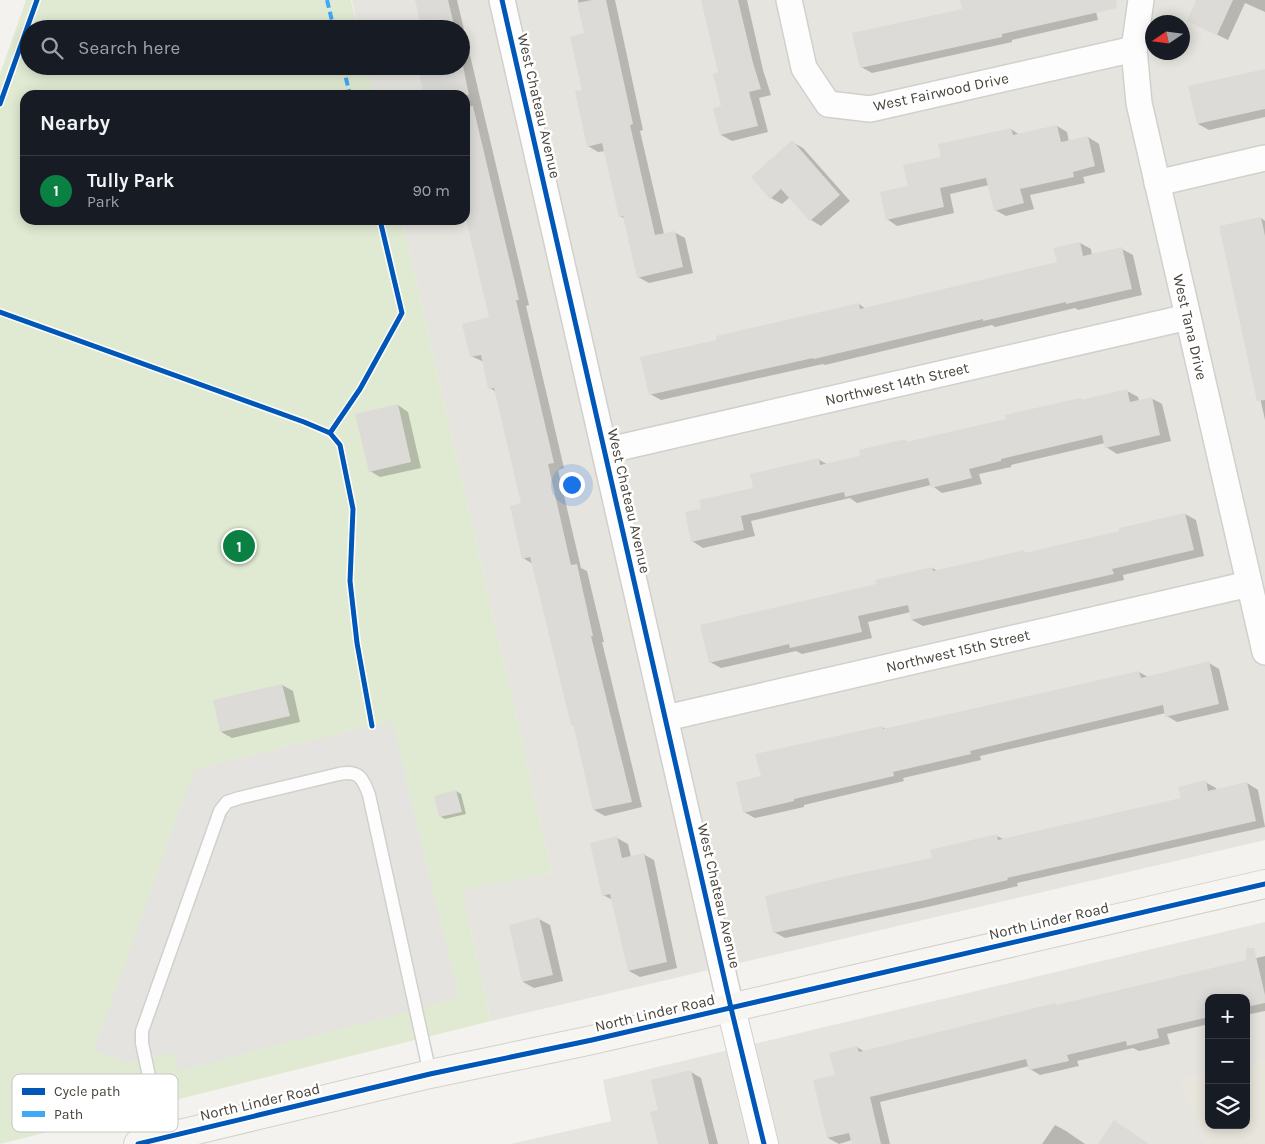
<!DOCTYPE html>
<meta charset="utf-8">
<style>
:root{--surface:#171b24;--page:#20242c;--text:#f1f3f6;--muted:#9ea1a6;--line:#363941;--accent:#0b8043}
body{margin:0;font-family:Karla,sans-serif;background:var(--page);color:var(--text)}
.controls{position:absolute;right:15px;bottom:15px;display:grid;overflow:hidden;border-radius:10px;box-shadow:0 2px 12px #0003}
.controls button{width:45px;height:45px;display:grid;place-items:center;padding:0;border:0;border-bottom:1px solid var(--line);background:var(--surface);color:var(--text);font:25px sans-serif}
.compass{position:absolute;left:1145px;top:15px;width:45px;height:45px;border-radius:50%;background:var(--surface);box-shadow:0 2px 12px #0003;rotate:257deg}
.you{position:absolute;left:571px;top:484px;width:18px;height:18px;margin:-12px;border:4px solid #fff;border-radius:50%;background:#1a73e8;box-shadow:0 0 0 8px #1a73e833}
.badge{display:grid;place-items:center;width:32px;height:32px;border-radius:50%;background:var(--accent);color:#fff;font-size:16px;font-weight:700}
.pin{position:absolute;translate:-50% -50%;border:2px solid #fff;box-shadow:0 1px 5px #0006}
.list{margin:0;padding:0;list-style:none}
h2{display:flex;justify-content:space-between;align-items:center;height:65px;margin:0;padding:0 20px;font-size:21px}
h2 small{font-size:16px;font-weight:400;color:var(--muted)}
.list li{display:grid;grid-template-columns:32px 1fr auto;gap:15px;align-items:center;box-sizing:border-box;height:70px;padding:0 20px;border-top:1px solid var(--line)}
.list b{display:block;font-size:19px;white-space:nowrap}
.list p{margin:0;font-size:16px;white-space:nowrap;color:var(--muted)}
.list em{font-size:16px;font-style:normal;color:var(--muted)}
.icon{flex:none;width:28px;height:28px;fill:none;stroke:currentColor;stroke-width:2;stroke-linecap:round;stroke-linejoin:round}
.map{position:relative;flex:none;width:1265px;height:1144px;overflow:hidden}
.search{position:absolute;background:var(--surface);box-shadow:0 2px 12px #0003;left:20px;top:20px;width:450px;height:55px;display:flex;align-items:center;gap:12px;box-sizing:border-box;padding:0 18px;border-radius:28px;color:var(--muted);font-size:19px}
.panel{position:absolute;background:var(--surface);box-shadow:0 2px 12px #0003;left:20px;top:90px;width:450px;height:135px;border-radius:15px}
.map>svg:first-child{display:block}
.residential{fill:#e6e4de;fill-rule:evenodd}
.education{fill:#e8e5dc}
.green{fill:#e0ead2}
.parking{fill:#e5e3e0}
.shadow{fill:#0003}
.building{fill:#dcdbd8}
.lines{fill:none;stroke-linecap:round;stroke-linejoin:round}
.service-casing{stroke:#d1d0cc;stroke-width:15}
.minor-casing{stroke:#d1d0cc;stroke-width:28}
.tertiary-casing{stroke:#d1d0cc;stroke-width:30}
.secondary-casing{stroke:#d3d1c9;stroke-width:30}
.service{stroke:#fdfdfd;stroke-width:12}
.minor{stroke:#fdfdfd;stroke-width:25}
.tertiary{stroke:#fdfdfd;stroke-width:28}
.secondary{stroke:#f7f5f2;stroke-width:28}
.quiet{stroke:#3fa9f5;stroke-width:4;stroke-dasharray:8 4;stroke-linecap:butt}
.cycleway-casing{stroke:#fff;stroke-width:8}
.cycleway{stroke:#0057b8;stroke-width:5}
.labels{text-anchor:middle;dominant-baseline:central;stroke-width:5;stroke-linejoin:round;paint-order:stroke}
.street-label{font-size:15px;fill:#49443b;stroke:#fff}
.key{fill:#fff;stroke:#c8c7c4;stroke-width:1}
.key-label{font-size:14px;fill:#49443b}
</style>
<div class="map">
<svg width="1265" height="1144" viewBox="0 0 1265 1144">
<rect width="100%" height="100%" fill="#f3f2ef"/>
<g class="residential">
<path d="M352 0H1265V840L491 1021 462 891 552 872 402 220H465V95H373L367 66H461V29H358ZM1152 22H1182V52H1152Z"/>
<polygon points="1265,922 1265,1060 1246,1065 1246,998 1209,998 1209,1074 1182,1080 1206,1144 511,1144 611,1121 603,1080"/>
</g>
<polygon class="education" points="1265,1060 1265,1144 1206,1144 1182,1080 1209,1074 1209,1125 1246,1125 1246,1065"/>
<polygon class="green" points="26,0 351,0 358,29 29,29 29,66 367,66 373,95 25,95 25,220 402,220 552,872 462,891 491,1021 0,1144 0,74"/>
<polygon class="parking" points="392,721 459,998 178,1071 173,1052 127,1063 94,1050 194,770"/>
<g class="shadow">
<polygon points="416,0 457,0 529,305 526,306 564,468 558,470 581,568 587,571 604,642 602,642 642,807 605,816 594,810 575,726 572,724 533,564 523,558 522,504 496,392 490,388 484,362 471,356 490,318 465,213 465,95 425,95 461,66 461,29 423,29"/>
<polygon points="578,0 615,0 643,130 640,131 664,234 674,232 685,238 693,273 649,283 638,277 625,219 620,216 605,151 598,152 588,146 583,91 586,34"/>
<polygon points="702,0 747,0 763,70 771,95 759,98 768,132 732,141 721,135 723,107 719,73"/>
<polygon points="961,0 1093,0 1098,20 1012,40 1012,42 872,73 861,67 964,10"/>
<polygon points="1198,0 1265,0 1265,12 1245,3 1228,40 1199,26"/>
<polygon points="1265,73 1265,117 1209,130 1198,124"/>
<polygon points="1057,126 1067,132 1069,142 1088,137 1099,144 1105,172 1083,177 1085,183 1030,195 1034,209 1006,216 995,210 989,185 950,194 954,213 897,226 887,219 909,187 943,158 1011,129 1020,135"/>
<polygon points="792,142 803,148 850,201 821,226 811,220 790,197 782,204 771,198"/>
<polygon points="1261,218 1265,221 1265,420 1255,375"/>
<polygon points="1080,243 1091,249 1092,256 1122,249 1133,255 1142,295 1078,310 1075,308 995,327 992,325 825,365 823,364 661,400 650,394 718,340 859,304 866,309 1058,263"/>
<polygon points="1127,391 1138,397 1139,401 1151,398 1162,404 1171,441 1117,454 1106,447 1105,443 1011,465 1011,467 979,474 982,484 942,493 931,485 857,503 850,498 751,521 755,536 703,548 692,541 703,510 754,489 818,459 828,465 862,457 905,441 909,443 1008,420 1080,399 1083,401"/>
<polygon points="398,405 408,412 421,468 380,477 370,471"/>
<polygon points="1185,514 1196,520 1204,556 1123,575 1124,580 923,626 912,620 911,612 868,622 872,638 802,654 796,651 721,668 710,662 878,585 932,568 938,571 1023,552 1027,554 1121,532"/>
<polygon points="1209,663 1219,669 1229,710 1177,722 1167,716 1166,713 980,756 981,760 903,778 904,781 804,805 804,807 755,818 744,812 762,777 882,727 887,730 1139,672 1148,677"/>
<polygon points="282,685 293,691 300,722 232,738 221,732"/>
<polygon points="1205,782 1216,788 1217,790 1247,783 1258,790 1265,827 1017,883 1018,886 932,906 785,938 774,932 933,859 997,836 1005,840 1182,799"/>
<polygon points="456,791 461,794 466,814 445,819 441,817"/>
<polygon points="617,838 628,844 631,857 643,854 654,860 677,968 640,977 629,971 613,900 603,895"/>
<polygon points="539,919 550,925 563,981 534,988 523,982"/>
<polygon points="1265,956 1265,1011 1246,1015 1246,998 1209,998 1209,1024 1167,1034 1170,1044 1139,1051 1133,1048 1077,1061 1079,1066 1040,1075 1030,1069 1029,1066 880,1102 890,1144 853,1144 852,1140 839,1144 828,1138 836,1076 857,1047 865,1052 1055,1004 1058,1006"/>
<polygon points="691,1072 701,1078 718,1144 659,1144"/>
<polygon points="1055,1125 1066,1131 1085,1144 1042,1144"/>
</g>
<g class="building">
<polygon points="415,0 448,0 455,29 422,29"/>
<polygon points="592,0 606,0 633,124 630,125 655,235 675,231 683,267 637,278 623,216 619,217 602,143 587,147 575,91 582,90 570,37 584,33 577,3"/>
<polygon points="701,0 738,0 753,63 761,89 749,92 758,126 720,135 713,108 721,106 713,74 718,72"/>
<polygon points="960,0 1116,0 1117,8 1002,34 1002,37 860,68 852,33 962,9"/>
<polygon points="1196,0 1233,0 1217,35 1187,21"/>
<polygon points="417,66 463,66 469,95 424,95"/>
<polygon points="1265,69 1265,109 1197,124 1188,86"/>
<polygon points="473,106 519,300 516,300 554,463 548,464 571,565 577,564 593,636 591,636 632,802 593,810 573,724 571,725 530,557 522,559 510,506 521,503 494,388 488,389 481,355 470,357 462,324 489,317 465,215 465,107"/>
<polygon points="1057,125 1061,142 1088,136 1095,166 1073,172 1074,177 1020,189 1024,203 994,211 986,178 940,188 944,207 886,220 880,192 908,186 903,165 941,157 938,144 1011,128 1013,135"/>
<polygon points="792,140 840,195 810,221 781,189 770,199 751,177"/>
<polygon points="1261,217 1265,236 1265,400 1257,401 1219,226"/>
<polygon points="1080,242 1083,256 1122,247 1132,289 1066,304 1066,302 983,321 983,319 814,359 813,358 649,395 640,357 716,340 716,336 859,303 860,309 1057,262 1053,248"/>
<polygon points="1127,389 1130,402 1152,397 1160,435 1105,448 1102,435 1001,459 1001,461 969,469 972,478 931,488 928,478 845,497 844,492 741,516 744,530 691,542 685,512 701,509 699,500 753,488 750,474 819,458 820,465 860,456 859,450 905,439 906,442 1006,419 1005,415 1080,398 1081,400"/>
<polygon points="398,404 411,462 369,472 355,414"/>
<polygon points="1185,513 1194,550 1112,569 1114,574 911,620 908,605 858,616 862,632 790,648 789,644 709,663 700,625 876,584 875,580 932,567 933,571 1024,550 1024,553 1119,531 1119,528"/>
<polygon points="1209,661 1219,704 1165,717 1163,705 970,751 971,754 893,772 894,776 794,799 794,801 743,813 736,782 761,776 755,754 882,726 883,729 1139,671 1141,678"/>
<polygon points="282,684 290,716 220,732 213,700"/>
<polygon points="1206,780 1208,791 1247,782 1256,821 1007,878 1008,880 921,901 773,933 765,896 841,877 932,858 930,850 997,834 998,840 1181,798 1178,787"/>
<polygon points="456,790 462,812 439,817 434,796"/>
<polygon points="617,836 622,858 644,853 667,962 628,971 610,894 602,896 590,843"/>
<polygon points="539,917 553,975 522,982 509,925"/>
<polygon points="1246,948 1254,948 1265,995 1265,1003 1246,1007 1246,998 1209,998 1209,1017 1157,1029 1159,1038 1127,1046 1126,1041 1067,1055 1069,1061 1029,1070 1026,1059 870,1097 881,1144 852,1144 849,1133 827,1138 813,1080 835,1075 829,1053 857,1046 859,1052 1055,1003 1056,1005 1246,960"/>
<polygon points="691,1070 709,1144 658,1144 650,1112 658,1110 651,1080"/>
<polygon points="1114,1120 1149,1144 1098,1144"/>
</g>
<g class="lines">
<g class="service-casing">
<path id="service" d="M162 1138 142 1043V1031L220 811 227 802 239 798 339 774C359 770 363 778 369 795L430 1074"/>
</g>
<g class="minor-casing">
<g id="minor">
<polyline points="502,0 731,1008"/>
<polyline points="789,0 804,68 828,104 870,109 1134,49"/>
<polyline points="1141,0 1134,49 1139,103 1265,652"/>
<polyline points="1157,183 1265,158"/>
<polyline points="605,451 1188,317"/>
<polyline points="666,718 1249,584"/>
</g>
</g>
<g class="tertiary-casing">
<polyline id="tertiary" points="731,1008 764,1144"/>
</g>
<g class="secondary-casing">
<polyline id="secondary" points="138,1144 430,1074 592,1040 1265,884"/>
</g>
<use href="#service" class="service"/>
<use href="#minor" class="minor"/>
<use href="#tertiary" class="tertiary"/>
<use href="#secondary" class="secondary"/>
<g class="quiet">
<polyline points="327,0 334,29"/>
<polyline points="343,66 350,95"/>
</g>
<g class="cycleway-casing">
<g id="cycleway">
<polyline points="502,0 731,1008 764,1144"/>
<polyline points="0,104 37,0"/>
<polyline points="0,312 304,422 330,433 340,445 353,509 350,581 357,643 372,726"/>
<polyline points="330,433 360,389 402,313 380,220"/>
<polyline points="138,1144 430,1074 592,1040 1265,884"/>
</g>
</g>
<use href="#cycleway" class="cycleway"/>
</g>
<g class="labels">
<g class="street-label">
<text transform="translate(941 92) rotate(-12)">West Fairwood Drive</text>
<text transform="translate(539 106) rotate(77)">West Chateau Avenue</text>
<text transform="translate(1190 327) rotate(77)">West Tana Drive</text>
<text transform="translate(897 384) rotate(-13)">Northwest 14th Street</text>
<text transform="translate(629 501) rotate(77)">West Chateau Avenue</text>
<text transform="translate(958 651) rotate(-13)">Northwest 15th Street</text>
<text transform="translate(719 896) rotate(77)">West Chateau Avenue</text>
<text transform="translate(1049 921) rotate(-13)">North Linder Road</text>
<text transform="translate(655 1013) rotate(-13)">North Linder Road</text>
<text transform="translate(260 1102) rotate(-13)">North Linder Road</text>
</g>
</g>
<rect x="12" y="1074" width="166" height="58" rx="8" class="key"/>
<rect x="22" y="1088" width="23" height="7" fill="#0057b8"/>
<rect x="22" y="1111" width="23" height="6" fill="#3fa9f5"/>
<g class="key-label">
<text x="54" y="1096">Cycle path</text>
<text x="54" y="1119">Path</text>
</g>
</svg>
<div class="controls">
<button>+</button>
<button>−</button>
<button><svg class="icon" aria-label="layers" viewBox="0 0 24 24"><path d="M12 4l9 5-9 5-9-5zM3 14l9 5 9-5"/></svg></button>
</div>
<svg class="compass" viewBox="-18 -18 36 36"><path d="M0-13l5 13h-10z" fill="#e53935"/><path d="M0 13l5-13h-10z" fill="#9ea1a6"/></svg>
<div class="you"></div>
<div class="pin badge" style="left:239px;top:546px">1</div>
<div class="search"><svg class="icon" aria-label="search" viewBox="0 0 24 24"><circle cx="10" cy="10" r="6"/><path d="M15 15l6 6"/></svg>Search here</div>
<section class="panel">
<h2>Nearby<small></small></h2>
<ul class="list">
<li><span class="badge">1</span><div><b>Tully Park</b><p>Park</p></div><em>90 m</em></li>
</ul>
</section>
</div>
